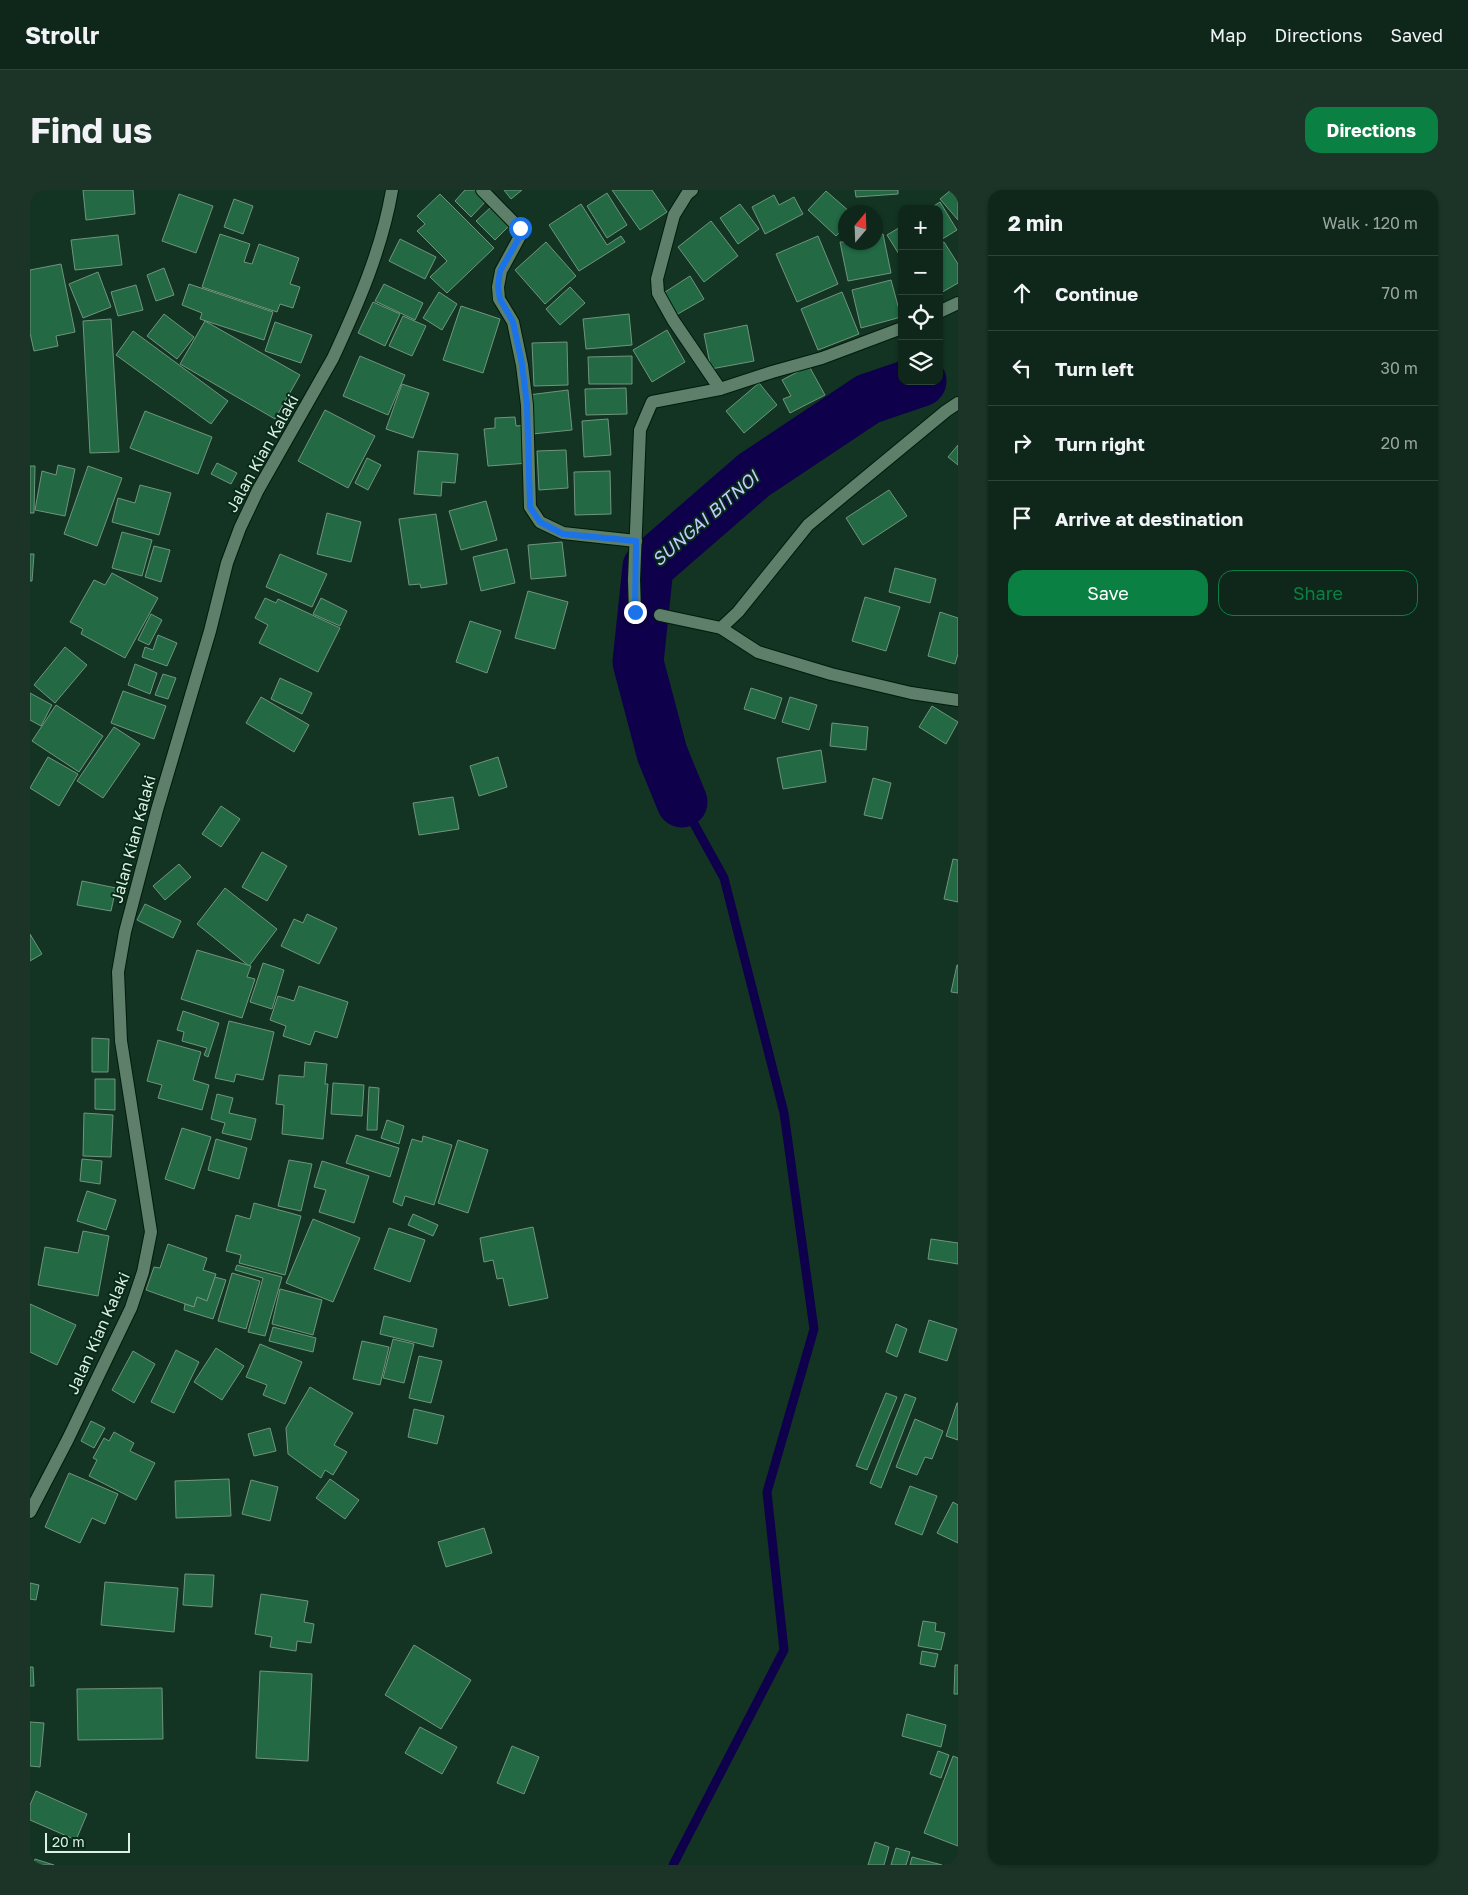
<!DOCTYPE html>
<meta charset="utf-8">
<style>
:root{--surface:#0e271a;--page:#1c3327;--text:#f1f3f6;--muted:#9ba5a2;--line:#2e4439;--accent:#0b8043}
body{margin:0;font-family:"Golos Text",sans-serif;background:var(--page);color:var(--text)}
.controls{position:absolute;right:15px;top:15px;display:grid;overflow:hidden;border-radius:10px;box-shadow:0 1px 4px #0004}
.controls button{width:45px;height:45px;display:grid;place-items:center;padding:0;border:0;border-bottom:1px solid var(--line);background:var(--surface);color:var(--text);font:25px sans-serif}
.compass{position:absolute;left:808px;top:15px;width:45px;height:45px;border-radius:50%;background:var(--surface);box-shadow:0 1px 4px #0004;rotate:19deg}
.scale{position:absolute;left:15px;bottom:12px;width:85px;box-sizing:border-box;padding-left:5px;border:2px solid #ddf0e3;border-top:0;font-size:14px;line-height:18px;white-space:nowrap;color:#ddf0e3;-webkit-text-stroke:4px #082a18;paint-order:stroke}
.stop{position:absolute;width:15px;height:15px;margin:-11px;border:4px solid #1a73e8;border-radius:50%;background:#fff}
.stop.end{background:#1a73e8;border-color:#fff;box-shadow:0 1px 5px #0008}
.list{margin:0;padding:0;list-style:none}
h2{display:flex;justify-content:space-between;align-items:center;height:65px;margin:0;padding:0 20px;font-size:21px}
h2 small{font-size:16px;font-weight:400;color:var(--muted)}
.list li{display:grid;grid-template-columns:32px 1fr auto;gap:15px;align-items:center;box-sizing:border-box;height:75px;padding:0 20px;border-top:1px solid var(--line)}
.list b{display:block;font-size:19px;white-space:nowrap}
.list em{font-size:16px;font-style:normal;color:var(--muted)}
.actions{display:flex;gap:10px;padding:15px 20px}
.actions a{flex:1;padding:11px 0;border:1px solid var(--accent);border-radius:15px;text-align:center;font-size:18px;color:var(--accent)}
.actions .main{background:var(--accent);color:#fff}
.icon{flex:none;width:28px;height:28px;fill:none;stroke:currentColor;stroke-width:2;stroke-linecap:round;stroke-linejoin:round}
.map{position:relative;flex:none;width:928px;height:1675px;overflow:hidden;border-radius:15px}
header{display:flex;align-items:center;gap:30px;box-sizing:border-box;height:70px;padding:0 25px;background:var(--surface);border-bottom:1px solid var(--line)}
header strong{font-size:24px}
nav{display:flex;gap:28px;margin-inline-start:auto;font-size:18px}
.intro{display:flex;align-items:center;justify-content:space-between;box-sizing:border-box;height:120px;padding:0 30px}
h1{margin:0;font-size:35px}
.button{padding:12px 22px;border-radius:15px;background:var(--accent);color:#fff;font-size:18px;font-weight:700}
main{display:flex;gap:30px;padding:0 30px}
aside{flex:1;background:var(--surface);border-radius:15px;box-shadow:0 1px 4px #0004}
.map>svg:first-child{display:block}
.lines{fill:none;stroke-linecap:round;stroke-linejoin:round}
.stream{stroke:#0f004c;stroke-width:9}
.river{stroke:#0f004c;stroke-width:51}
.building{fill:#226944;stroke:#71947e}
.minor-casing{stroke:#001b0b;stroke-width:14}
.minor{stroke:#5e7f6a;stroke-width:12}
.route{stroke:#1a73e8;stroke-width:6}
.labels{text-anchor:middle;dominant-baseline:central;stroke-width:4;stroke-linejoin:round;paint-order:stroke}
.street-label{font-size:16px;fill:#ddf0e3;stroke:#082a18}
.water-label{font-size:18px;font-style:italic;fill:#c1caff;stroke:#082a18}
</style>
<header>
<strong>Strollr</strong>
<nav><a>Map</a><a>Directions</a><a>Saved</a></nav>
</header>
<div class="intro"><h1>Find us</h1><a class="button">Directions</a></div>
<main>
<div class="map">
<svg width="928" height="1675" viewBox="0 0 928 1675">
<rect width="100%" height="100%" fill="#133422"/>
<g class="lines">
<polyline class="stream" points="643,1675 754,1460 737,1302 784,1139 754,923 694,688 652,612"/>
<polyline class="river" points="652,612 632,563 608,472 618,377 724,285 838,209 891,191"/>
</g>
<g class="building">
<polygon points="53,0 103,0 105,24 56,30"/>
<polygon points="435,0 447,0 457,10 441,27 425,11"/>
<polygon points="474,0 492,0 481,9"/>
<polygon points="582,0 622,0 637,22 610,40"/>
<polygon points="825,0 868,0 868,4 826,7"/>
<polygon points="921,0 924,0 928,5 928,30 910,9"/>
<polygon points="796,1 820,22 816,22 816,36 806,46 778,20"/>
<polygon points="577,3 597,35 577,48 557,16"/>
<polygon points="149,4 183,16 166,63 132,51"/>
<polygon points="410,4 464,58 417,103 400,87 417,71 387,41 395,34 387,26"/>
<polygon points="744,5 749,15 764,7 773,24 735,44 722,17"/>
<polygon points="204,9 223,16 213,44 194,37"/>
<polygon points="910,12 927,40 909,51 909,19 899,19"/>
<polygon points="551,14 577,55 591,46 595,52 549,81 519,35"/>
<polygon points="710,14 729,39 708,54 690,28"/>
<polygon points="461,17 479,36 465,50 446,31"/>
<polygon points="681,31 708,66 674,92 648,57"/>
<polygon points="872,36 872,69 857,45"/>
<polygon points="190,44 220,54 214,72 222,74 229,54 269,68 260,94 270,97 263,118 250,114 247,122 172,97"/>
<polygon points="853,44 861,83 818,91 810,52 846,52 846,45"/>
<polygon points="88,45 92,75 45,80 41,50"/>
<polygon points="788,46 808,94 767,112 746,64"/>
<polygon points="370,49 406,67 395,89 359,71"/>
<polygon points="516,52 546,86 515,114 485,80"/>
<polygon points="914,52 928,74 928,93 909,104 909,55"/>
<polygon points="31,74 45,142 26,146 28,156 4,161 0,143 0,80"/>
<polygon points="134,78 144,105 126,111 117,85"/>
<polygon points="68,82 81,117 53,128 39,94"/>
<polygon points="660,86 674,109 646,125 632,104"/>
<polygon points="861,90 871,127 831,138 822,100"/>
<polygon points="159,94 243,122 234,150 170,129 172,123 152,115"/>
<polygon points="354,94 393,113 385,130 345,111"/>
<polygon points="106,95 113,120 88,126 81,102"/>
<polygon points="540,97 555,113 530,135 516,119"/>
<polygon points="409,102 427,114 412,140 393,128"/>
<polygon points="812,102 829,144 788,160 771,119"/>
<polygon points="343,112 370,124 355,156 328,143"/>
<polygon points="431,116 470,129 453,183 413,170"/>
<polygon points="134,124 164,147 147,169 117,146"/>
<polygon points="599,124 602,155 556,159 553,129"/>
<polygon points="373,126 396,136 382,166 359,156"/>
<polygon points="81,129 89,262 60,263 53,131"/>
<polygon points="175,131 270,185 245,229 150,174"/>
<polygon points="245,132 282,145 271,173 235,161"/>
<polygon points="717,135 724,171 681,179 674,144"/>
<polygon points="637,140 655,172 622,192 603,160"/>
<polygon points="103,141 198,211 181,234 86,165"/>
<polygon points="537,152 538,195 504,196 502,153"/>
<polygon points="330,166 375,185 358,225 313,206"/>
<polygon points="602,166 602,194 559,194 558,167"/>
<polygon points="779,176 795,205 760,223 753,209 761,206 752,190"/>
<polygon points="729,193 747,215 714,243 696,221"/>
<polygon points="372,194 399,203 383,248 356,239"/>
<polygon points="596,198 597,224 556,225 555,199"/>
<polygon points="538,200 542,240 502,244 498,205"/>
<polygon points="295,220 345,246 318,298 268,271"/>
<polygon points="115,221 182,247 168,284 100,258"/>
<polygon points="485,227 486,236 496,235 499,273 458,276 454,239 465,238 465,228"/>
<polygon points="578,229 581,265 554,267 552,231"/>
<polygon points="928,255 928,275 918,267"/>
<polygon points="536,260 538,298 509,300 507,261"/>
<polygon points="388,261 428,264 425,293 412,292 411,306 384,304"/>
<polygon points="337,268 351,275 338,300 325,293"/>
<polygon points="187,273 207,283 201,294 181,284"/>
<polygon points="28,275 45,279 35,326 5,320 12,281 26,285"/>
<polygon points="0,276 5,276 4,323 0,323"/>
<polygon points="58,276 92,288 67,356 34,344"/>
<polygon points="580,281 581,324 545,325 544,282"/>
<polygon points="110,295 141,303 129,345 82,332 88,308 105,313"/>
<polygon points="859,300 877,326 833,355 816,328"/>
<polygon points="456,311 467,350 431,360 419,321"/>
<polygon points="297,323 331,332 321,372 287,364"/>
<polygon points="406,324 417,394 391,398 390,394 379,395 369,329"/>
<polygon points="92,342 122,350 112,386 82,378"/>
<polygon points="532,352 536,386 501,389 498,355"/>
<polygon points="124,356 140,360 131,392 115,387"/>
<polygon points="477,359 485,393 451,401 443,367"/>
<polygon points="0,364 4,364 2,391 0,391"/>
<polygon points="250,364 297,384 282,417 236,397"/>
<polygon points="865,378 906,389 900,413 859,402"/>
<polygon points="82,383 128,408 95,468 51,444 53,439 40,432 64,390 75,395"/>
<polygon points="498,401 538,412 525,459 485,448"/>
<polygon points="835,407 870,417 856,461 822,451"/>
<polygon points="235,408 246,413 248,409 310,438 288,482 229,453 238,435 225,428"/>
<polygon points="291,408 317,421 310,436 283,424"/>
<polygon points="910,422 928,428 928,464 925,474 898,466"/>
<polygon points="121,424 132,430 119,455 108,450"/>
<polygon points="440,431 471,441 457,483 426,472"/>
<polygon points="128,445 147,453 137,476 112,467 115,457 123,460"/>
<polygon points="35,457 57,475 25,513 4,495"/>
<polygon points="105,474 127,483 120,504 98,495"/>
<polygon points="133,484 146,488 138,509 125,505"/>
<polygon points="250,488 282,503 272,524 241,509"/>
<polygon points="721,498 752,508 745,529 714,519"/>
<polygon points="93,501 136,516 124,549 81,533"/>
<polygon points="0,503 22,515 11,536 0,530"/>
<polygon points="231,507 279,535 264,562 216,533"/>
<polygon points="760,507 787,515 779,540 752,532"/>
<polygon points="26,515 73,546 49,582 2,551"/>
<polygon points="902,516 928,532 916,554 889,537"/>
<polygon points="802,533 838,537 836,560 800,556"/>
<polygon points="84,537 110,554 73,608 47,591"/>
<polygon points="791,560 796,592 753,599 747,568"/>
<polygon points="18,567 48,584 29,616 0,598"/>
<polygon points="468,567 477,597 449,606 440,576"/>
<polygon points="843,588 861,593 852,629 834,625"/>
<polygon points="423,607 429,639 389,645 383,613"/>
<polygon points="191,616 210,629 191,657 172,644"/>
<polygon points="232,662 257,676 237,711 212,697"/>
<polygon points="923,669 928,670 928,712 914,709"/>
<polygon points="149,674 161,687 135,710 123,696"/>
<polygon points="52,691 86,698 81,721 47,715"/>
<polygon points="195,698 247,739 219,776 167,734"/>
<polygon points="115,714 151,731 143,748 107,730"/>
<polygon points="277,724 307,738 289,774 251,756 264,729 273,733"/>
<polygon points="0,744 12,764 0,771"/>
<polygon points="167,760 221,776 217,787 225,789 212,828 151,809"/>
<polygon points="233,773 254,780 242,819 220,812"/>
<polygon points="927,775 928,775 928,803 921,802"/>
<polygon points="269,796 318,812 307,848 285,841 280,855 253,846 256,836 240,830 248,806 264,811"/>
<polygon points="153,821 189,833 178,867 174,865 177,858 152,851 154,842 147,840"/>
<polygon points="199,831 244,842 233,890 206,884 204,892 185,888"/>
<polygon points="62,848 79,849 78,882 62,882"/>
<polygon points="128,850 171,862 163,890 179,895 172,920 128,908 132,895 117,891"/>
<polygon points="275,872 297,874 295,894 298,894 293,949 252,944 254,915 246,914 249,885 274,887"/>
<polygon points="65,889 85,889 85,920 65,919"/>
<polygon points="303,893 334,895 332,926 301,924"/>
<polygon points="339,897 349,898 347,940 337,940"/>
<polygon points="187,904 203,908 199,923 226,929 221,950 192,943 195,933 181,929"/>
<polygon points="54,923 83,925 81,967 53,966"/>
<polygon points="357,930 374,936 369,954 351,948"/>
<polygon points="152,938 181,947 164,999 135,989"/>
<polygon points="326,945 369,958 360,987 316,973"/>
<polygon points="393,946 422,955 404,1015 375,1006 372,1016 363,1012 382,949 392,952"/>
<polygon points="186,949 217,958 209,989 178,980"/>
<polygon points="428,950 458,960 438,1023 408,1013"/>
<polygon points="52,969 72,971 70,994 50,991"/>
<polygon points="259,970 282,974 271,1021 248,1016"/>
<polygon points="292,971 339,986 324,1033 289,1022 296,1000 284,997"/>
<polygon points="57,1001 86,1010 76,1040 47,1031"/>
<polygon points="224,1013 271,1026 255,1085 209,1073 211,1065 196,1061 206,1025 220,1029"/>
<polygon points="383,1024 408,1035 403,1046 378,1035"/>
<polygon points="283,1029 330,1048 303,1112 256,1093"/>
<polygon points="503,1037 518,1108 479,1116 473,1088 467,1089 463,1070 454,1072 450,1048"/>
<polygon points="359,1038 395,1050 380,1092 344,1079"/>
<polygon points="53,1041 79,1046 68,1106 8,1095 15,1057 48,1063"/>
<polygon points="901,1049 928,1053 928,1074 898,1069"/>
<polygon points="138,1054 177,1068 173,1080 186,1084 177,1111 167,1107 164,1117 116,1100 124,1077 130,1078"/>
<polygon points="207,1075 252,1087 235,1146 218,1142 233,1088 205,1080"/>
<polygon points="202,1083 230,1091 216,1139 188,1131"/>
<polygon points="185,1087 196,1090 183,1129 154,1120 155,1114 164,1117 167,1107 177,1111"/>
<polygon points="250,1099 292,1110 283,1145 242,1134"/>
<polygon points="0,1114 46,1135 27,1175 0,1162"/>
<polygon points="354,1126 407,1139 403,1157 350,1144"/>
<polygon points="899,1130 927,1139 917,1171 889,1162"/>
<polygon points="866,1134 877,1139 867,1167 856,1162"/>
<polygon points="243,1137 286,1148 283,1162 239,1151"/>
<polygon points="363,1149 384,1154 374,1193 353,1188"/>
<polygon points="332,1151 359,1157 350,1195 323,1189"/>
<polygon points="230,1154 272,1172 255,1214 233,1205 237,1195 216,1187"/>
<polygon points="186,1158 214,1176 192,1210 164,1192"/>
<polygon points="146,1160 169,1172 144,1223 121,1212"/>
<polygon points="103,1161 125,1174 104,1213 82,1200"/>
<polygon points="389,1166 412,1171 401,1213 379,1208"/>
<polygon points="280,1197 323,1223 304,1255 317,1262 303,1285 295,1280 291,1288 258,1264 256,1238"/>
<polygon points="856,1203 867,1207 837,1280 826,1276"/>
<polygon points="875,1204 886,1208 851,1298 840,1293"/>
<polygon points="927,1213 928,1213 928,1250 916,1246"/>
<polygon points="384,1219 414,1226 407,1254 378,1247"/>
<polygon points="885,1229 913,1241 902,1269 895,1267 887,1285 866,1277"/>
<polygon points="61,1231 75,1238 64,1258 51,1251"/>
<polygon points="240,1238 246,1261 224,1266 218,1244"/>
<polygon points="84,1242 104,1253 100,1261 125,1273 106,1310 59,1286 67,1270 63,1268 74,1248 79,1251"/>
<polygon points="39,1283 88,1304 75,1334 62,1328 50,1353 15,1337"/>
<polygon points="199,1289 201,1326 146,1328 145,1291"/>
<polygon points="300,1289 329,1310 315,1329 286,1308"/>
<polygon points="221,1290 248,1297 240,1331 212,1324"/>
<polygon points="880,1296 907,1306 892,1345 865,1334"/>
<polygon points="923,1312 928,1315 928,1353 907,1343"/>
<polygon points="454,1338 462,1363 416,1377 408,1352"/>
<polygon points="155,1384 184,1385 182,1417 153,1415"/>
<polygon points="75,1392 148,1398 144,1442 71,1435"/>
<polygon points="0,1393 9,1395 6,1410 0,1409"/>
<polygon points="231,1404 278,1411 274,1432 284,1434 281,1453 267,1451 266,1461 240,1457 242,1447 225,1444"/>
<polygon points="893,1431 906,1433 905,1441 915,1443 911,1460 888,1456"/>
<polygon points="384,1455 441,1490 411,1539 355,1505"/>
<polygon points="892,1461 908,1464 905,1477 890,1474"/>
<polygon points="925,1475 928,1475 928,1504 924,1504"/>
<polygon points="0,1477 3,1477 4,1496 0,1496"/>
<polygon points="230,1481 282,1484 278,1571 226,1568"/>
<polygon points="132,1498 133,1549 48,1550 47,1499"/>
<polygon points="877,1524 916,1535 911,1557 872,1546"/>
<polygon points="0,1532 14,1533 10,1577 0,1576"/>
<polygon points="390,1537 427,1557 412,1584 375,1563"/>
<polygon points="482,1556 509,1567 494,1604 467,1593"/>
<polygon points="908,1561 919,1565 911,1588 900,1584"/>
<polygon points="923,1566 928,1568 928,1656 894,1643"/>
<polygon points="6,1601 57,1624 46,1650 0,1630 0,1615"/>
<polygon points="845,1652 859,1657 854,1675 838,1675"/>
<polygon points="866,1658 880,1662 876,1675 861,1675"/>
<polygon points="882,1667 912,1675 880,1675"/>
<polygon points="5,1669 24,1675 3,1675"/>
</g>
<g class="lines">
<g class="minor-casing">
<g id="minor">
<polyline points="452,0 489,38 489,48 471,81 468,97 469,109 483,132 492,175 497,215 500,317 510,332 533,343 606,351"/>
<polyline points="662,0 657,4 644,25 627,89 628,103 643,130 690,199"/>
<polyline points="909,122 928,113"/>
<polyline points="605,423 604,390 610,240 622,212 690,199 742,182 792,168 872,138"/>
<polyline points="630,425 691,438 728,462 801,484 881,503 928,510"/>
<polyline points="691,438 708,422 778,335 916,221 928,213"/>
<path d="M0 1322 38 1249 101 1118 113 1082 121 1042 91 851 88 782 95 742 127 620 180 441 197 373 210 338 228 300 303 168C328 114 352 59 362 0"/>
</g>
</g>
<use href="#minor" class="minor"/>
</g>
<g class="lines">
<polyline class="route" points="490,38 489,48 470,81 468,97 470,109 483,132 492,174 497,215 500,317 510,332 533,344 606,351 605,422"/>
</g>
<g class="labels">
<g class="street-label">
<text transform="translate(232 263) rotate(-61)">Jalan Kian Kalaki</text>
<text transform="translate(103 649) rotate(-75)">Jalan Kian Kalaki</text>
<text transform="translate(68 1143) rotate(-66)">Jalan Kian Kalaki</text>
</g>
<g class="water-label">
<text transform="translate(675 328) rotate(-41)">SUNGAI BITNOI</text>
</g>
</g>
</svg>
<div class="controls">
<button>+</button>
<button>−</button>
<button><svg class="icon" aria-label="locate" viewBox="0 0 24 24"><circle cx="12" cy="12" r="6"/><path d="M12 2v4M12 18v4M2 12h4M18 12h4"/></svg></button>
<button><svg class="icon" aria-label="layers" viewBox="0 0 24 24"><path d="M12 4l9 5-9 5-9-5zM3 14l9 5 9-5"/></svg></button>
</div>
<svg class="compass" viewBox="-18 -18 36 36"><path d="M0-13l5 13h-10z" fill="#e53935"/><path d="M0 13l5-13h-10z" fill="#9ba5a2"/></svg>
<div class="scale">20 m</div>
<div class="stop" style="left:490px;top:38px"></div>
<div class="stop end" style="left:605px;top:422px"></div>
</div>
<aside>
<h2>2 min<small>Walk · 120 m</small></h2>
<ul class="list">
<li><svg class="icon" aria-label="ahead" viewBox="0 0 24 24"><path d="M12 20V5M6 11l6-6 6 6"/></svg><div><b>Continue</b></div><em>70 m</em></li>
<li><svg class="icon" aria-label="left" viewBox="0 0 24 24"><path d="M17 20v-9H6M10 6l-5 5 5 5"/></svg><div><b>Turn left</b></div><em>30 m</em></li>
<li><svg class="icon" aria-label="right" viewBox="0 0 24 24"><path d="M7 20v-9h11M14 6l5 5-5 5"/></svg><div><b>Turn right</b></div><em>20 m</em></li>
<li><svg class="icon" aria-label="arrive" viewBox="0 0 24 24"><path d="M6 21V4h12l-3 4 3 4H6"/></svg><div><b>Arrive at destination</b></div></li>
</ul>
<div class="actions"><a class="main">Save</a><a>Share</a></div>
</aside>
</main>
